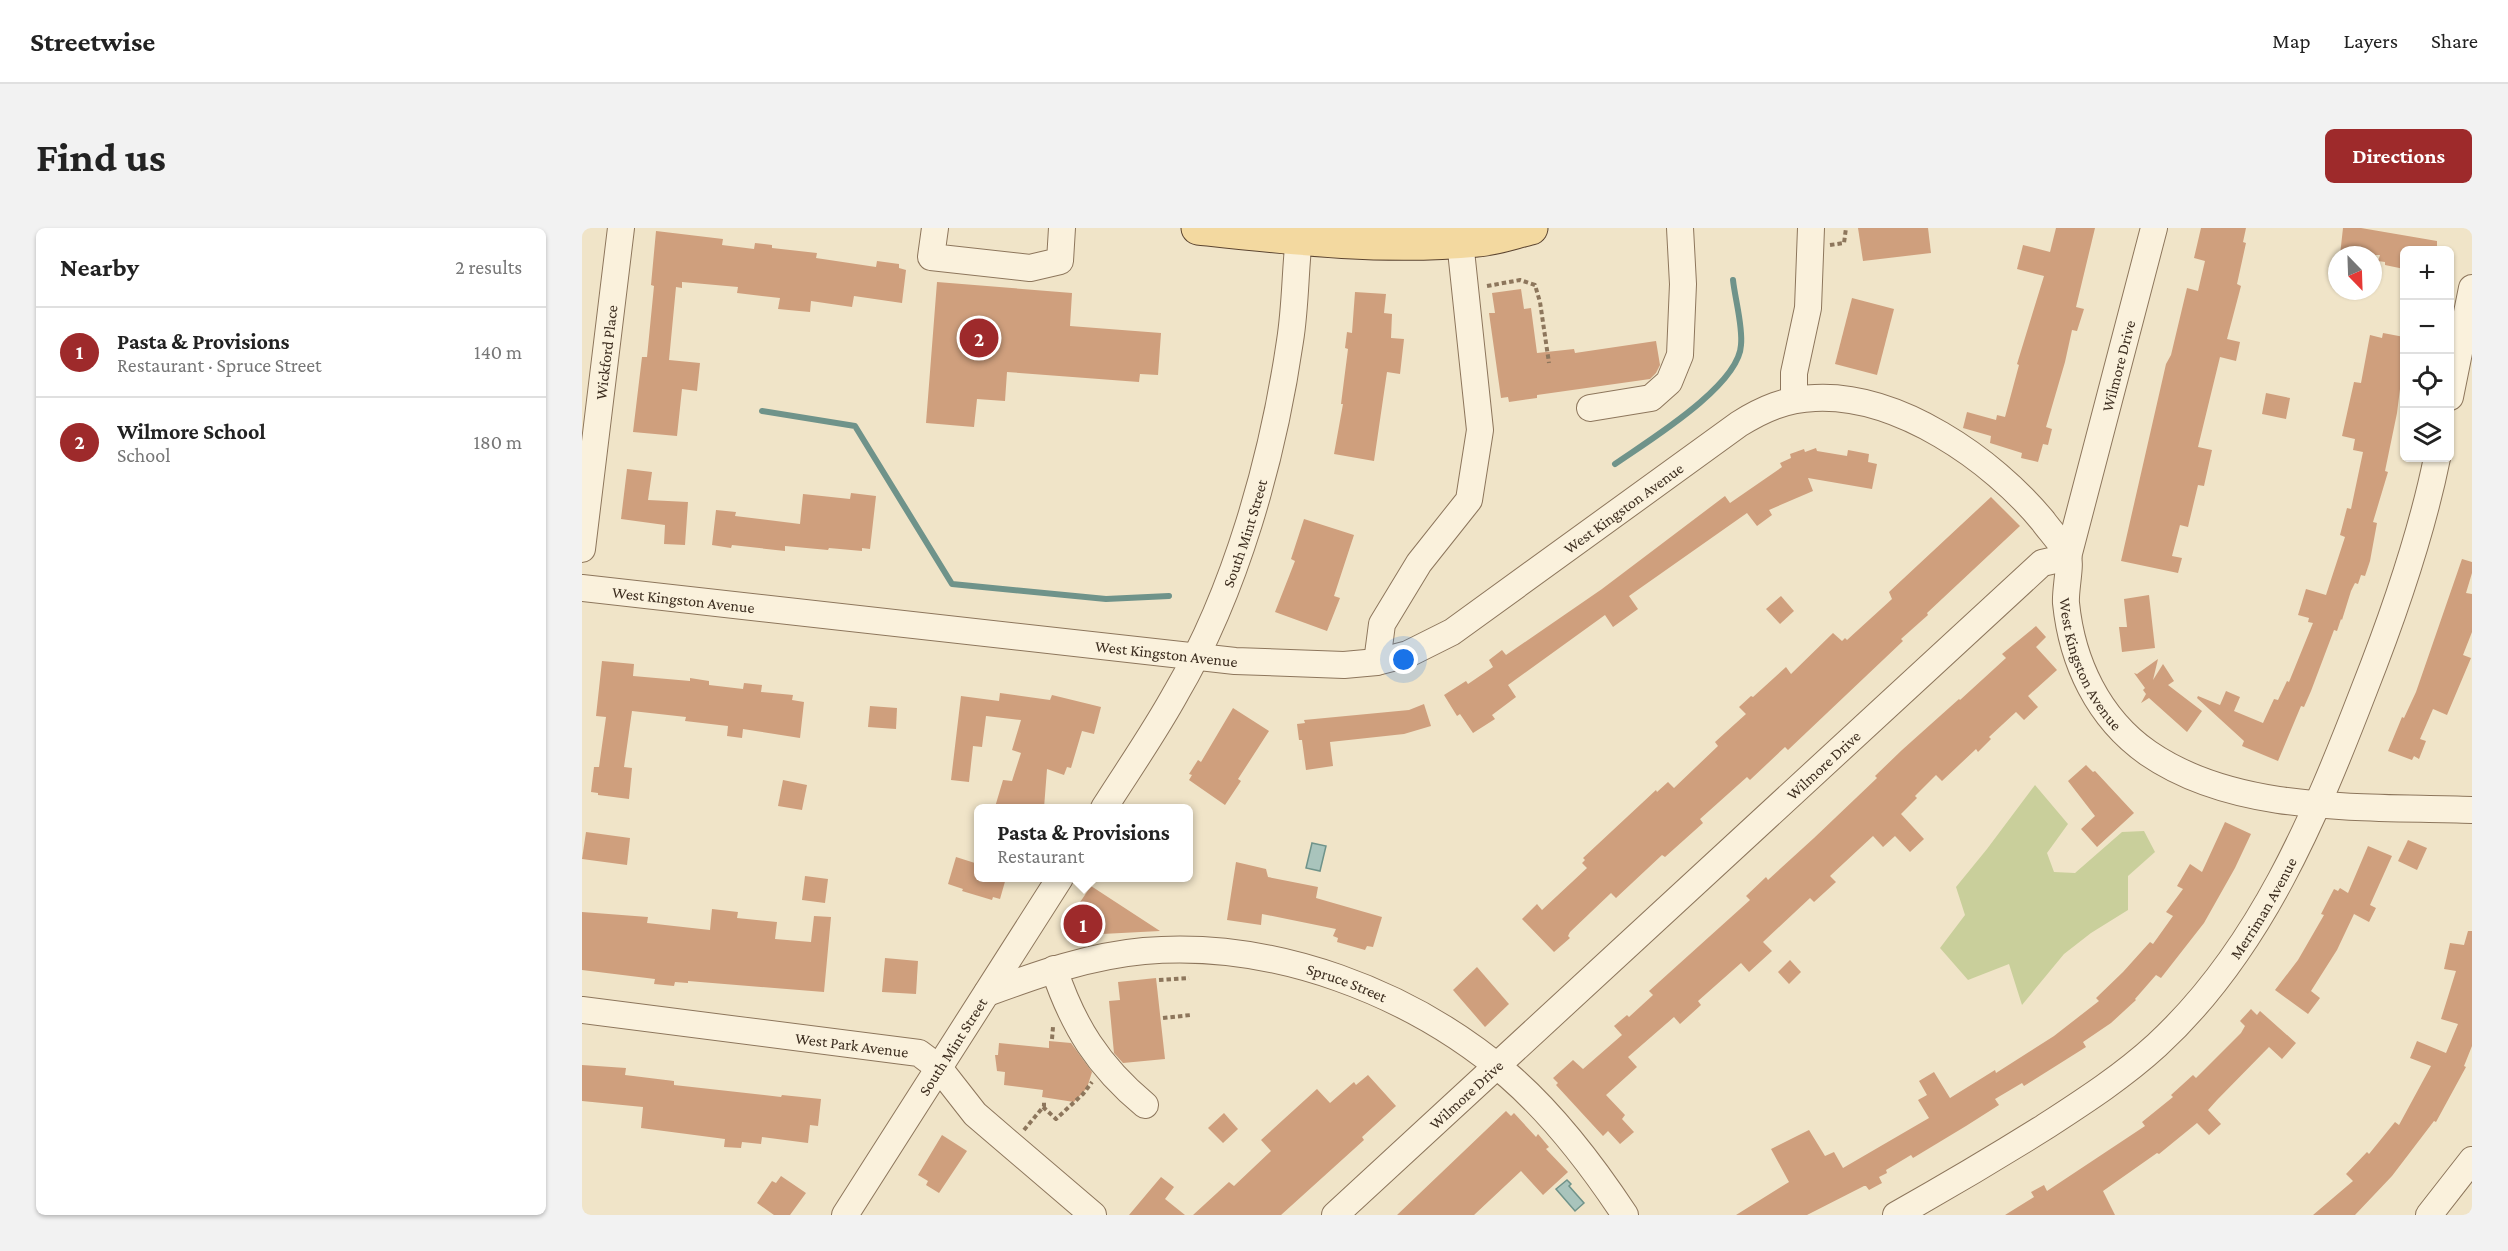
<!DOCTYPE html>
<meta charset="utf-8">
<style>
:root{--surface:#fff;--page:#f2f2f2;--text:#222;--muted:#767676;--line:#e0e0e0;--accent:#9e2a2b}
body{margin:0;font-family:"Crimson Pro",serif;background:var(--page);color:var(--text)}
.controls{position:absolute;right:18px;top:18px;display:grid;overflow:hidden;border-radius:9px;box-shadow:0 2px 4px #0004}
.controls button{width:54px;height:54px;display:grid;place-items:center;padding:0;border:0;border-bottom:2px solid var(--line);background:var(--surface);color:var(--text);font:30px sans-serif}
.compass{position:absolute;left:1746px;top:18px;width:54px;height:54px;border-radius:50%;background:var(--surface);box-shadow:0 2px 4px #0004;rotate:157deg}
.you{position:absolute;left:822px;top:432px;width:21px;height:21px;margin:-15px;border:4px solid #fff;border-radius:50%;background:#1a73e8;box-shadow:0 0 0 9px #1a73e833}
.badge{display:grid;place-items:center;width:39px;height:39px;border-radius:50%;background:var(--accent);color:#fff;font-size:20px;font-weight:700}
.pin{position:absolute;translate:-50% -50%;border:3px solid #fff;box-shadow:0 2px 6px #0006}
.popup{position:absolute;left:392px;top:576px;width:219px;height:78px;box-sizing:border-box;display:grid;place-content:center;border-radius:9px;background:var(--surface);filter:drop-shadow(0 2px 4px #0005);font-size:20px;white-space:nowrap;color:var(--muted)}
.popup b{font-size:22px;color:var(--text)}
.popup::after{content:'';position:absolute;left:50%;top:100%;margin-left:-12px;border:12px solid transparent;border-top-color:var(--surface)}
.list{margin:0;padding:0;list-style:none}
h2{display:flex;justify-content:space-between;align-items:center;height:78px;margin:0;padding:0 24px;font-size:26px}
h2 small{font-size:20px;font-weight:400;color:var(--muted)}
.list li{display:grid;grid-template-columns:39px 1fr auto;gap:18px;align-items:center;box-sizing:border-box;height:90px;padding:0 24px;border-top:2px solid var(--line)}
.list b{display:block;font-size:22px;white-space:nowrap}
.list p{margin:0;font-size:20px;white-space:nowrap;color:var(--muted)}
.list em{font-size:20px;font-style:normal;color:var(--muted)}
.icon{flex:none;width:33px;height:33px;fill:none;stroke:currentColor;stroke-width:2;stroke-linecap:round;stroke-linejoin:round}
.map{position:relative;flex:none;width:1890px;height:987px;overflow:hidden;border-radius:9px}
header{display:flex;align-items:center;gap:36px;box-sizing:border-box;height:84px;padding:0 30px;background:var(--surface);border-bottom:2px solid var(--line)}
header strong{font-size:28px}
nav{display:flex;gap:33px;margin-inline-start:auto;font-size:21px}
.intro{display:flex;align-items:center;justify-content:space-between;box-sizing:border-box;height:144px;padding:0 36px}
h1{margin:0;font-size:42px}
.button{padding:15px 27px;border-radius:9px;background:var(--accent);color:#fff;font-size:21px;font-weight:700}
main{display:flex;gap:36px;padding:0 36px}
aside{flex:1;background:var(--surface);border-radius:9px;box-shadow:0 2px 4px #0004}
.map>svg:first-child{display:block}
.green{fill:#c9cf9b}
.water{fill:#a9c4bc;stroke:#6f938a;stroke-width:1.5}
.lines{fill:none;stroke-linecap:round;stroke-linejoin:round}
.stream{stroke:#6f938a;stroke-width:6}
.building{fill:#cf9f7d}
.minor-casing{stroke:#8d765c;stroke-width:28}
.major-casing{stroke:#5b4430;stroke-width:35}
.path{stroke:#8d765c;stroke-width:4;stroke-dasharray:4.5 3;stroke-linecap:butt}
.minor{stroke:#faf1dc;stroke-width:26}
.major{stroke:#f3d9a0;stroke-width:33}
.labels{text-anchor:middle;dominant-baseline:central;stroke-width:4.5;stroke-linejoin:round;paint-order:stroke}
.street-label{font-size:16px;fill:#3d2e20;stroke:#f7eed8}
</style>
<header>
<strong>Streetwise</strong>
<nav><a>Map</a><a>Layers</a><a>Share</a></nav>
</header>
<div class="intro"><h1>Find us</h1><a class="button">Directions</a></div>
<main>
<aside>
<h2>Nearby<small>2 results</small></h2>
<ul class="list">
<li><span class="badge">1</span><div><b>Pasta &amp; Provisions</b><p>Restaurant · Spruce Street</p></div><em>140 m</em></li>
<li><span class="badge">2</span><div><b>Wilmore School</b><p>School</p></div><em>180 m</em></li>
</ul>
</aside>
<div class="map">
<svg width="1890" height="987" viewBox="0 0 1890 987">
<rect width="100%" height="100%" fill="#f0e4c8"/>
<polygon class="green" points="1453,557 1486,596 1465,625 1472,644 1493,645 1540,604 1562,603 1573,624 1546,648 1546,682 1509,705 1482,726 1440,777 1427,736 1386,752 1358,720 1383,687 1374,659 1405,621"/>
<g class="water">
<polygon points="730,615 744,618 738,643 724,640"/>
<polygon points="985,952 989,956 987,958 1002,975 993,983 974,961"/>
</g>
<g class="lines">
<g class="stream">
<polyline points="180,183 273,198 370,356 524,371 587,368"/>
<path d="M1033 236C1066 213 1157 158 1159 117 1161 98 1153 71 1151 52"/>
</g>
</g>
<g class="building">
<polygon points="1276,0 1346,0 1349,25 1281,33"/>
<polygon points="1474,0 1513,0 1494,79 1502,81 1495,103 1490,102 1483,134 1464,199 1470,201 1466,217 1461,216 1456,234 1439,230 1440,225 1408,215 1409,208 1381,200 1385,184 1414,192 1415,187 1423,189 1437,137 1435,136 1462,48 1435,41 1441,17 1468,24"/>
<polygon points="1619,0 1664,0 1661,14 1664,15 1655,56 1659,58 1645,111 1658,114 1654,133 1638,129 1616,219 1630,222 1622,258 1616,257 1606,299 1598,297 1590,328 1600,330 1596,345 1539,333 1584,136 1589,127 1605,60 1616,63 1623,33 1612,30"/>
<polygon points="1761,0 1779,0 1855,13 1855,22 1822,22 1822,41 1803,37 1803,34 1796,33 1798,27 1758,27"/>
<polygon points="74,3 141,11 140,17 172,21 173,15 190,17 190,20 235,25 234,30 294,39 295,33 317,36 317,40 324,42 320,75 272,68 270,79 229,73 228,84 196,81 198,70 155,65 156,59 100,54 100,60 94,59 87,132 118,135 115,163 100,161 95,208 51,204 60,129 65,129 72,58 69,57"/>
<polygon points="355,54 490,65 488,98 579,105 576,147 558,146 557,154 425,144 423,173 395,171 392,199 344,195"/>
<polygon points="939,61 942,81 949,80 955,125 992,121 993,125 1074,113 1078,137 1074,145 1068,151 955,167 955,170 927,174 926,169 919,170 907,85 913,85 910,65"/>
<polygon points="773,64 804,66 802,85 810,86 809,110 822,111 818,146 805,144 792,233 752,226 761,176 759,176 766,121 763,120 765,104 770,105"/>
<polygon points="1270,70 1312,81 1295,147 1253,136"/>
<polygon points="1801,105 1822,109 1822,145 1820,145 1815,185 1803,243 1806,244 1791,294 1795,295 1788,333 1783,348 1779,347 1776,356 1773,355 1769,363 1760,392 1759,391 1755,403 1752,402 1729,463 1722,479 1719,478 1696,533 1660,518 1662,513 1615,470 1616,468 1638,477 1644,463 1658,469 1652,483 1681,495 1692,471 1696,472 1705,453 1707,454 1731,395 1726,394 1727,390 1716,387 1724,361 1744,367 1763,309 1758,307 1765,280 1769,281 1781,224 1771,222 1773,211 1760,208 1772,154 1779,155 1788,107 1800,110"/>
<polygon points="1684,165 1708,170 1704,191 1680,186"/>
<polygon points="1234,220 1235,223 1265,228 1266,222 1287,226 1286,234 1295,236 1290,261 1226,250 1231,263 1187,282 1190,287 1175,298 1165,285 1047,368 1056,381 1031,399 1023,387 926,457 934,469 910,487 913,491 891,505 878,486 875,488 862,467 884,453 886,456 911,439 907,432 920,422 924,427 1020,361 1143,268 1148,275 1200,239 1198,235 1209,230 1208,226 1222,221 1223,224"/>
<polygon points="45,241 70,244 66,272 106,274 103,317 82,316 83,297 39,291"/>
<polygon points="269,265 294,268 288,321 280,320 280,323 247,320 246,322 203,318 203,323 150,317 149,320 130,317 134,282 154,284 153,288 218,296 221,266 268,271"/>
<polygon points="1409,269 1438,298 1345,385 1346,387 1319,411 1321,413 1206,522 1203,519 1168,552 1165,549 1118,591 1121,595 1083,629 1080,627 1034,670 1029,665 988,704 986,708 988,710 972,724 940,691 955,676 960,682 1005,640 1000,635 1003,632 1001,630 1074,562 1075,564 1086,554 1092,560 1136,518 1133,514 1164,486 1157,479 1169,468 1171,469 1204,439 1209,446 1251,405 1260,413 1263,410 1265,412 1310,371 1307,364"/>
<polygon points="722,291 772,307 752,368 758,370 745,403 693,384 713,333 709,331"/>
<polygon points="1880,331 1890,334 1890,345 1884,365 1890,366 1890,404 1881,427 1889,430 1865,487 1851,481 1838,511 1844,513 1837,531 1832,528 1830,532 1806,523 1820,489 1822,490 1834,464"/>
<polygon points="1567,367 1573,420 1540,424 1537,399 1545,399 1542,371"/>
<polygon points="1199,368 1212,383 1198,396 1184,381"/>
<polygon points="1454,398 1464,409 1454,419 1475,442 1446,468 1456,479 1442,492 1434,484 1407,509 1409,511 1396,524 1394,521 1360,553 1354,547 1333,568 1335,570 1319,586 1342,611 1328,624 1313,608 1301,619 1291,608 1248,648 1254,654 1232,674 1228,670 1181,714 1190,723 1167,744 1159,735 1116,773 1119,777 1098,796 1092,789 1046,829 1055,839 1024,867 1043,887 1040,891 1052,904 1038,916 1026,903 1021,908 974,857 976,855 971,850 991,832 1001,841 1040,807 1032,798 1045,787 1047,789 1071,767 1067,763 1168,672 1164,668 1184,649 1186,652 1232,610 1295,550 1293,548 1320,522 1377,471 1378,472 1424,430 1420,426"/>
<polygon points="1576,431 1571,452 1581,436 1592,453 1586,457 1620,483 1605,504 1567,470 1559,475 1564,466 1561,462 1563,460 1552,445 1555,446"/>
<polygon points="20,433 52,436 51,448 108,453 108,450 127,453 127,457 161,461 162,455 180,457 179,464 211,467 210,472 222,474 218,510 161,501 160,510 145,508 146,498 103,493 104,489 50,483 42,539 50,540 47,571 16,567 16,565 9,564 12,539 17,539 24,489 14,488"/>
<polygon points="418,465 468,472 470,467 519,479 512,506 500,503 489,540 485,539 482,547 465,541 462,580 413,579 421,552 430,553 439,525 430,522 439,492 404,488 400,519 391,518 387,554 369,552 379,468 417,473"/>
<polygon points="842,476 849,498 822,506 748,514 751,538 724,542 720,512 717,512 715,496 723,495 722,492 827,482"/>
<polygon points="288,478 315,480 314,501 286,499"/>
<polygon points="651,480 687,503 656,551 659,553 643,577 607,552 610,547 607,546 616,532 619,534"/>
<polygon points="1504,537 1511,544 1513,543 1552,585 1515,619 1499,601 1513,588 1486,553"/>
<polygon points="201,552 225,557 220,582 196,578"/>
<polygon points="1643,594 1669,606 1653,640 1622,695 1579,750 1574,747 1553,771 1554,772 1529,795 1501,814 1504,819 1442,858 1440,855 1413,871 1417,877 1384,898 1331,930 1329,927 1304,942 1305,945 1297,949 1300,955 1287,962 1284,958 1282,958 1225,987 1154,987 1207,954 1189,921 1227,902 1243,928 1252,924 1261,940 1347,890 1336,872 1345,867 1337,853 1352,844 1368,870 1413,842 1414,845 1472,808 1517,773 1514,770 1541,744 1568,714 1571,716 1591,688 1584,684 1601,661 1595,658 1608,636 1620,644"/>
<polygon points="4,604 48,610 45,637 0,631"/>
<polygon points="1826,612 1845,620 1835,642 1816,633"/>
<polygon points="1786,618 1810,628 1788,677 1794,680 1787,694 1772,686 1755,722 1729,763 1738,770 1726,786 1693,762 1716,732 1742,687 1739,686 1752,661 1756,663 1758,660 1766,665"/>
<polygon points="374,629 396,636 396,650 424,650 418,671 411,669 410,672 380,663 381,661 366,656"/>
<polygon points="654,634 684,641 686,649 736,659 734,670 800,689 791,719 785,718 783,722 755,714 756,710 751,708 754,701 680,686 679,697 645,692"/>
<polygon points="223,648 246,651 243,675 220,672"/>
<polygon points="509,658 578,703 520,706 519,701 513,701 512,706 497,705 487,699 488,689"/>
<polygon points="130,681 156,684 155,690 195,694 193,711 229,714 232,688 249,689 242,764 106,753 106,755 93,754 92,758 72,756 73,751 0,742 0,684 66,689 65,695 128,702"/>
<polygon points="1886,703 1890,703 1890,818 1882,838 1884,839 1854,894 1852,893 1810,948 1773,987 1731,987 1771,953 1764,946 1785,924 1787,926 1813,894 1817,897 1849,838 1828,830 1835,813 1864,825 1876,796 1859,791 1874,743 1862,741 1868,715 1882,717"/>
<polygon points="303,730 336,733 334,766 300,764"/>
<polygon points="1208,732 1219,744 1207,756 1196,744"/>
<polygon points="895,739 927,776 903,799 871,762"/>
<polygon points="574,750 583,831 541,835 532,825 527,773 538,772 536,754"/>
<polygon points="1669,781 1675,787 1678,783 1714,815 1700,831 1687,819 1635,872 1626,882 1639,896 1627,907 1615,895 1577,926 1575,925 1521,963 1533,987 1423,987 1452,969 1449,964 1462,957 1465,963 1563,898 1560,894 1591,869 1589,867 1611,847 1614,850 1659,805 1663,798 1658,793"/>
<polygon points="467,813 489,815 510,844 505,860 492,874 460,869 461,862 422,857 423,844 415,843 413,827 416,827 417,815 467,820"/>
<polygon points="0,837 44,840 43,847 92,853 92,857 199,869 200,867 239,871 236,898 228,897 226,915 180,909 179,916 160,914 159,920 142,919 143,911 59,900 61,879 0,873"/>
<polygon points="786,847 814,878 780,909 782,912 699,987 611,987 647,954 652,958 689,923 679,912 735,861 748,875 772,854 774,857"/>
<polygon points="924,883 929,888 932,885 954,909 956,906 967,919 964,921 986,944 961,967 939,943 892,987 815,987"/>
<polygon points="642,885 656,901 641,915 626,900"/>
<polygon points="360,907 385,923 357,965 344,957 346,953 336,947"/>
<polygon points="199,948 224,965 208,987 192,987 175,975 190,953 194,955"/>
<polygon points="579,949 592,959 583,971 603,987 547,987"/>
</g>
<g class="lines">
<g class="minor-casing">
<g id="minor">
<polyline points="353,0 349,29 448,40 478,33 480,0"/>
<polyline points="1868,169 1890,60"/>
<polyline points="1212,172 1212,145 1226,80 1229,0"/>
<polyline points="1008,180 1069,170 1087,154 1098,127 1101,56 1098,0"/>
<path id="s1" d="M0 321 39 0"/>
<path id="s2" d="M0 360 653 433 762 437 795 434 826 426 870 404 1157 196C1181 181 1204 171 1233 170 1316 166 1410 231 1461 293 1468 303 1481 316 1486 328 1489 337 1483 363 1484 375 1490 434 1516 490 1566 525 1656 587 1786 578 1890 582"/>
<polyline points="795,434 800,396 837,335 887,272 898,202 878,13"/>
<path id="s3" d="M522 580C546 542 572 505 594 465 654 363 691 230 708 113 714 76 713 37 718 0"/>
<path d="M472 741C491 798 516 838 563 877"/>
<path id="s4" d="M405 765C457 746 507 728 562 723 692 712 829 764 927 848 973 888 1010 937 1043 987"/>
<path id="s5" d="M0 782 337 825 357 840 393 886 511 987"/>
<path id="s6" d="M263 987 478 650"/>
<path id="s7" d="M753 987 1460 335 1486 329 1572 0"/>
<path id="s8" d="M1314 987C1364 959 1413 930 1461 900 1501 874 1540 849 1575 817 1678 722 1733 589 1782 462 1812 386 1839 309 1855 230"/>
<polyline points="1847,987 1890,932"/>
</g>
</g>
<g class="major-casing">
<path id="major" d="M616 0C708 10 802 21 895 12 913 11 932 4 949 0"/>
</g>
<g class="path">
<polyline points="1248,17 1262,15 1264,0"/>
<polyline points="905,58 938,52 953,57 958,74 967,135"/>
<polyline points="577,752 607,750"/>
<polyline points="581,790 609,787"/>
<polyline points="470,811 471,799"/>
<polyline points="461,879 474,891 501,866 510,854"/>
<polyline points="442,902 462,878 462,874"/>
</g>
<use href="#minor" class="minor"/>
<use href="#major" class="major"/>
</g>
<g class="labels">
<g class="street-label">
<text stroke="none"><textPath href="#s1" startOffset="198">Wickford Place</textPath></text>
<text stroke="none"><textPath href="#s7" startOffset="1186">Wilmore Drive</textPath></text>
<text stroke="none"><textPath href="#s2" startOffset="1092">West Kingston Avenue</textPath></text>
<text stroke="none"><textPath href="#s3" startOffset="310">South Mint Street</textPath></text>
<text stroke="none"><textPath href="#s2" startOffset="102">West Kingston Avenue</textPath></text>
<text stroke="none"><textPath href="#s2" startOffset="588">West Kingston Avenue</textPath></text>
<text stroke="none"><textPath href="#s2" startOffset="1740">West Kingston Avenue</textPath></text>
<text stroke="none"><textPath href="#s7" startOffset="664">Wilmore Drive</textPath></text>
<text stroke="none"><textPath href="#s8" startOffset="486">Merriman Avenue</textPath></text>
<text stroke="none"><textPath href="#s4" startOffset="370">Spruce Street</textPath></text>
<text stroke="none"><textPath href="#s5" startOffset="272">West Park Avenue</textPath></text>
<text stroke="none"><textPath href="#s6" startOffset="200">South Mint Street</textPath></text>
<text stroke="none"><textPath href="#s7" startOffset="178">Wilmore Drive</textPath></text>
</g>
</g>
</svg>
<div class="controls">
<button>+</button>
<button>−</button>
<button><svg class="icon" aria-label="locate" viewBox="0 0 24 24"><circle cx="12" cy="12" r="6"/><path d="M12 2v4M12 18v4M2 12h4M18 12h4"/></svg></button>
<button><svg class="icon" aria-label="layers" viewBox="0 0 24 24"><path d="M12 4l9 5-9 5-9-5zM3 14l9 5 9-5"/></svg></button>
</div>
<svg class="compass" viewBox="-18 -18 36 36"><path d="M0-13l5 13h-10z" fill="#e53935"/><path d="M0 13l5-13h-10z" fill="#767676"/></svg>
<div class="you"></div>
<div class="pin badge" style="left:501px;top:696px">1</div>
<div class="popup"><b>Pasta &amp; Provisions</b>Restaurant</div>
<div class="pin badge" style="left:397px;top:110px">2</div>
</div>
</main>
